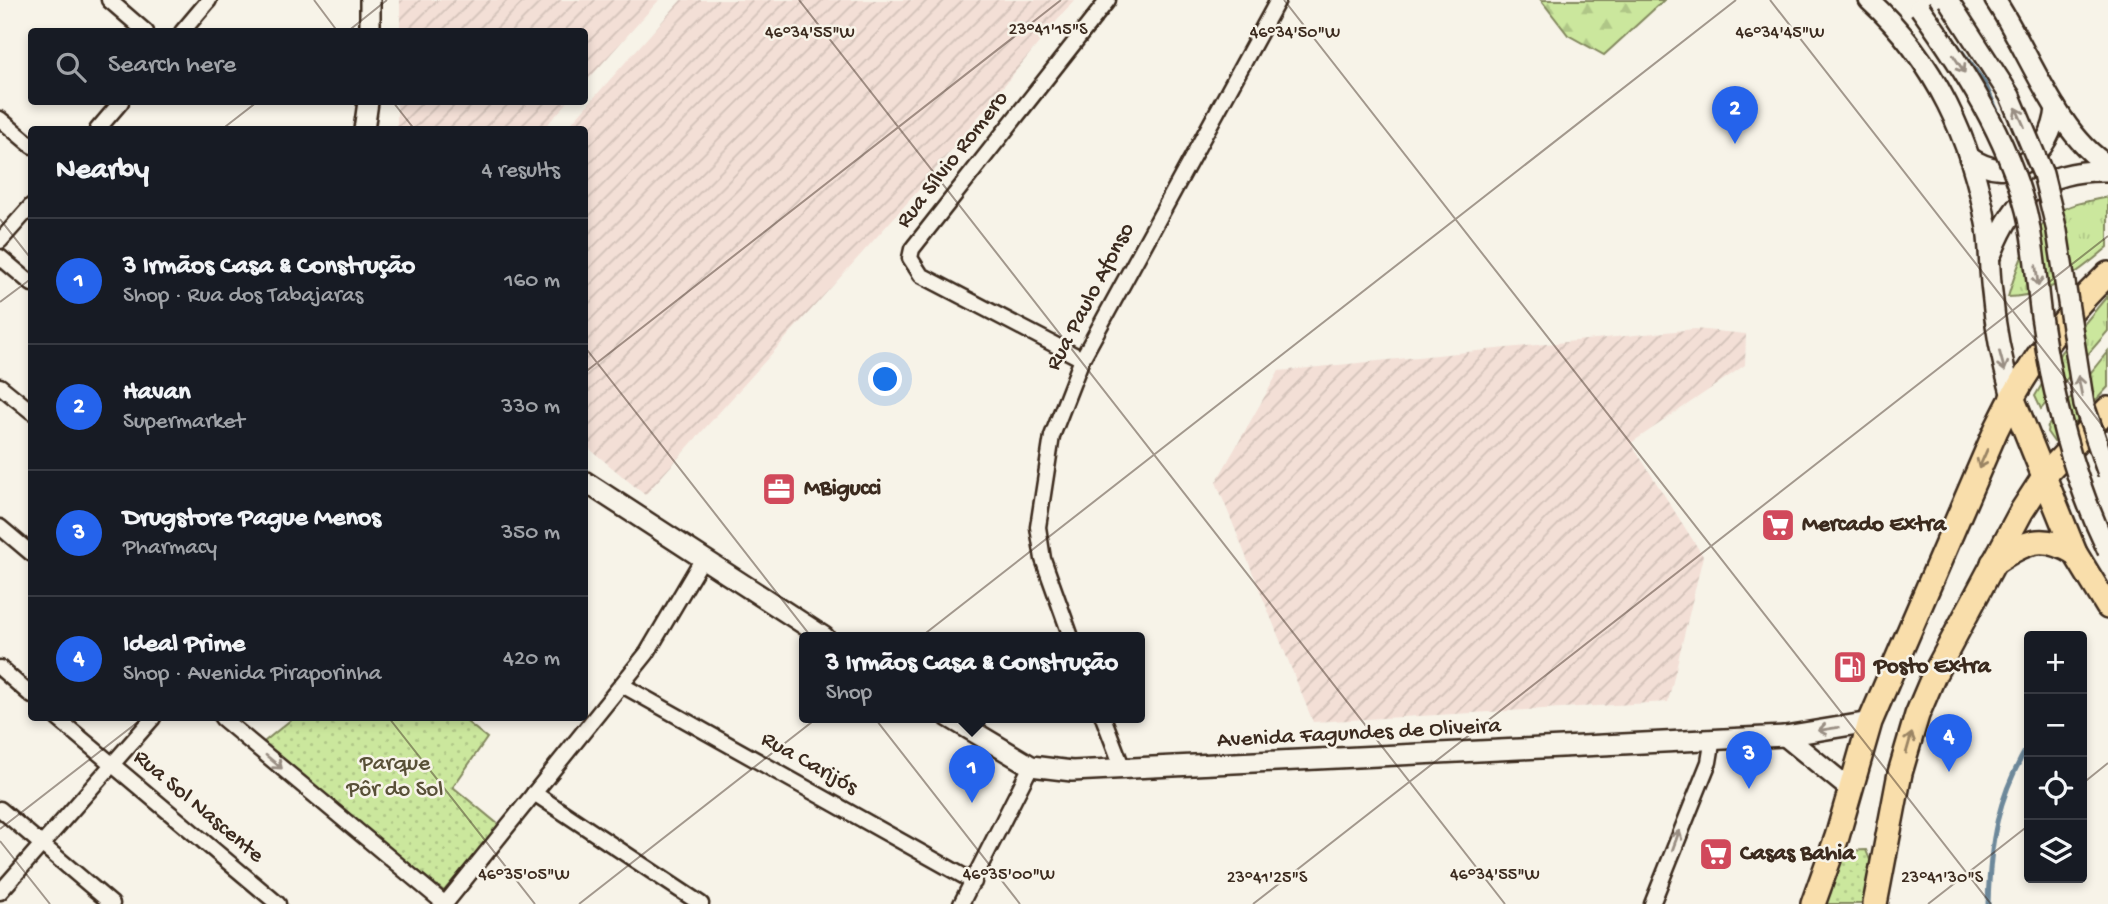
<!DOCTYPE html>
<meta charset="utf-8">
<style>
:root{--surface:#171b24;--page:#242831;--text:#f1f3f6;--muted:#9ea1a6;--line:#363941;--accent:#2563eb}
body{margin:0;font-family:"Gochi Hand",sans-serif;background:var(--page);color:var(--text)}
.controls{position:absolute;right:21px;bottom:21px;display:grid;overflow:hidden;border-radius:7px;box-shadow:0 4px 10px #0003}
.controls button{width:63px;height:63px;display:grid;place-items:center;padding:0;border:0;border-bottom:2px solid var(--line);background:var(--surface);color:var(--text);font:35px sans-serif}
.you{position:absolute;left:886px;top:380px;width:24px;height:24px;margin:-18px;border:5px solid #fff;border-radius:50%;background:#1a73e8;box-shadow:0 0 0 10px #1a73e833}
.badge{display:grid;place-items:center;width:46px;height:46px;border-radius:50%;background:var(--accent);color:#fff;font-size:23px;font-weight:700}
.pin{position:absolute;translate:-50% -58px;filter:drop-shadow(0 2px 4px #0008)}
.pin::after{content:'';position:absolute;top:37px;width:24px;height:21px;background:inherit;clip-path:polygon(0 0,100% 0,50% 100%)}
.popup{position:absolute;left:799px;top:632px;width:346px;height:91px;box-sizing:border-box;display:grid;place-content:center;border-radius:7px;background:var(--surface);filter:drop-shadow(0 2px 5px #0005);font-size:23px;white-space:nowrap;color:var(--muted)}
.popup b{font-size:26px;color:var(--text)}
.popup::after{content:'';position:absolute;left:50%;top:100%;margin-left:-14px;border:14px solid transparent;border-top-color:var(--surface)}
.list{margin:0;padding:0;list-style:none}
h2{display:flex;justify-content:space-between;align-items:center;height:91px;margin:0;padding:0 28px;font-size:30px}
h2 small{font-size:23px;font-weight:400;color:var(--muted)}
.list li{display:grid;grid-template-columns:46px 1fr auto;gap:21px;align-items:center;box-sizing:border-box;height:126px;padding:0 28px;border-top:2px solid var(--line)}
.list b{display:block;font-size:26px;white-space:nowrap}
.list p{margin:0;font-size:23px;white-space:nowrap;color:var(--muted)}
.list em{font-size:23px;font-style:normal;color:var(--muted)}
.icon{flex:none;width:38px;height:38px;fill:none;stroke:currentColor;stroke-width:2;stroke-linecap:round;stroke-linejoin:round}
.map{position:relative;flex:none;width:2108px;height:904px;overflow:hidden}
.search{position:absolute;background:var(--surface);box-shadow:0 4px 10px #0003;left:28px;top:28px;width:560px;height:77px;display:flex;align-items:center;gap:18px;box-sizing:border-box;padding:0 24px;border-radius:7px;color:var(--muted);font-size:26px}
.panel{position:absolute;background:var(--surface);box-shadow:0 4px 10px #0003;left:28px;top:126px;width:560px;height:595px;border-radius:7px}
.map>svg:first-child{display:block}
.industrial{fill:url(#industrial-furrows)}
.grass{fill:url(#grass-tufts);stroke:#83885e;stroke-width:2}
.forest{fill:url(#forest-firs);stroke:#83885e;stroke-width:2}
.park{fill:url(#park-dots);stroke:#83885e;stroke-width:2}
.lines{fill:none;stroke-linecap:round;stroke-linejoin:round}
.stream{stroke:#6d889a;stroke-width:5}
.minor-casing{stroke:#3b2a1e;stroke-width:19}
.secondary-casing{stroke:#3b2a1e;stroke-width:24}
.primary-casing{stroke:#3b2a1e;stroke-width:28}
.minor{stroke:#f7f3e8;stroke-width:14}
.secondary{stroke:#f7f3e8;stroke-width:19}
.primary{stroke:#f9deab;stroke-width:23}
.secondary-bridge-casing{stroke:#3b2a1e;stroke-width:24;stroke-linecap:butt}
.secondary-bridge{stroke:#f7f3e8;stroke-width:19}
.oneway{stroke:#998e83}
.oneway2{stroke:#9a8464}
.ticks{fill:none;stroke:#3b2a1e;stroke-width:2;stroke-opacity:0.45}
.labels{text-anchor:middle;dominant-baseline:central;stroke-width:5;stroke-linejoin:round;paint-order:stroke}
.street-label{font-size:23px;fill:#3b2a1e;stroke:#f7f3e8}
.poi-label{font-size:23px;font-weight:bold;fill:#3b2a1e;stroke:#f7f3e8;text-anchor:start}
.park-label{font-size:23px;fill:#585037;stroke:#f7f3e8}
.ticks-label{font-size:18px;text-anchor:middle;fill:#3b2a1e;stroke:#f7f3e8;stroke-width:5;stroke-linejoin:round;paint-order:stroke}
</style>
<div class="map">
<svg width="2108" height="904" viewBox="0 0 2108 904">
<defs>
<pattern id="industrial-furrows" width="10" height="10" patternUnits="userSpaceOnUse" patternTransform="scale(1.75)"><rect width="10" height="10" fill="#f3dfd6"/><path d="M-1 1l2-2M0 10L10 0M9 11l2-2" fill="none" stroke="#d1c0b7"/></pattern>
<pattern id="grass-tufts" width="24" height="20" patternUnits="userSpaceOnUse" patternTransform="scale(1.75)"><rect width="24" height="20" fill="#cbe79d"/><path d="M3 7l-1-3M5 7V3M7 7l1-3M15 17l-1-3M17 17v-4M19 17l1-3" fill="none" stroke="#afc687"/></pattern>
<pattern id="forest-firs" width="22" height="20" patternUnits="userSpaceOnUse" patternTransform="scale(1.75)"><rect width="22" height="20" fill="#cbe79d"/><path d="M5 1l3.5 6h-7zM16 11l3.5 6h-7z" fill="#afc687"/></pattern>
<pattern id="park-dots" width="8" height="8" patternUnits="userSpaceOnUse" patternTransform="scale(1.75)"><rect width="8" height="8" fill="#cbe79d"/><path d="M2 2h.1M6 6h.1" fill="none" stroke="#afc687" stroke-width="1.8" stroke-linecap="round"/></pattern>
</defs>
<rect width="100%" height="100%" fill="#f7f3e8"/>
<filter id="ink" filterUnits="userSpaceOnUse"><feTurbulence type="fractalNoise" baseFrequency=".0143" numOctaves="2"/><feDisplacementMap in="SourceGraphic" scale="14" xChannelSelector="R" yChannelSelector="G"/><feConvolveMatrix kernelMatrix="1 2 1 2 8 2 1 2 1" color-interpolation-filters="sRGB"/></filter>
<g filter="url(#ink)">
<g class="industrial">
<polygon points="400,0 659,0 585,83 584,32 400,31"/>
<polygon points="681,0 1074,0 916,193 645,495 585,445 584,130 566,129"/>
<polygon points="397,102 568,102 542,130 397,129"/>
<polygon points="1695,329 1746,334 1745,365 1631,443 1703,556 1668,702 1313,722 1216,482 1279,371"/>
</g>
<g class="grass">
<path d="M2108 197V247C2078 273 2049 296 2008 297 2018 263 2030 224 2066 208 2078 202 2095 200 2108 197Z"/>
<polygon points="2108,295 2108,331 2041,409 2035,396 2061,352"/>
<polygon points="2108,351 2108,387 2057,443 2054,442 2047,432 2048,426"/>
</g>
<polygon class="forest" points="1541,0 1664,0 1604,55 1568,35"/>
<g class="park">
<polygon points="293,718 462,718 487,738 453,787 499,825 444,891 259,746"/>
<polygon points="1866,850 1876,875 1869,904 1824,904 1843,851"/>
</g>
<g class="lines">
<g class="stream">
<polyline points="1939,20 1985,84 2014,150"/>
<path d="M1988 904C1990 842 1997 798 2029 744"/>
</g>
<g class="minor-casing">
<g id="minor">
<polyline points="109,0 146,32"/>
<polyline points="182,32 209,0"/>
<polyline points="0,119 32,146"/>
<polyline points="97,130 121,102"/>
<polyline points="0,241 32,205"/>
<polyline points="0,257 32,284"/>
<polyline points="1082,359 921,275 910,258 912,249 1108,0"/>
<polyline points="0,386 32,412"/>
<polyline points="0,527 32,554"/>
<polyline points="1071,637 1043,559 1038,527 1052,436 1082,359 1278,0"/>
<polyline points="0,668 32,696"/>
<polyline points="622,685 974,882"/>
<polyline points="1103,717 1123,769"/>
<polyline points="57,718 278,904"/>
<polyline points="222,718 445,904"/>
<polyline points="534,793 701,904"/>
<polyline points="0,809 112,904"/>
<polyline points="0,892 153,718"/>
<polyline points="445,904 647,653 703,558"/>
<polyline points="961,904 1031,766"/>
<polyline points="1652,904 1709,762 1713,738"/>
</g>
</g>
<g class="secondary-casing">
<g id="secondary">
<polyline points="370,0 370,32"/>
<path d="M1869 0C1935 60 1972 141 1987 228 1990 249 1989 271 1992 292 1995 328 2002 362 2012 397"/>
<path d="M1995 0C2028 49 2058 136 2108 165"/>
<polyline points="364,130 368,102"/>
<path d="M1969 157C2011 187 2052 154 2056 108"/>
<path d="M1992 253C2015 195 2043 169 2108 171"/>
<polyline points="584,481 824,637"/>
<polyline points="949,717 1031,766 1072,771 1785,736 1870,722"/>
<polyline points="1785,736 1851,790"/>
</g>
</g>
<g class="primary-casing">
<g id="primary">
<polyline points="2012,397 2075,553 2108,607"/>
<path d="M1993 563C2025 543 2040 532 2075 553"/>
<path d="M1813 904 1837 837 1870 722 1996 430C2024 371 2060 319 2108 274"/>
<polyline points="1875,904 1900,773 1917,715 1934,675 2021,512 2045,475 2108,409"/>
</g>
</g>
<use href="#minor" class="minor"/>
<use href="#secondary" class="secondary"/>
<use href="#primary" class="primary"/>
<g class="secondary-bridge-casing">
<g id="secondary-bridge">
<polyline points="1948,0 2010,96 2043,174 2057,231 2084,405 2108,474"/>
<path d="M1920 8C1965 71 2006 135 2026 210 2035 245 2036 281 2041 316 2053 398 2072 477 2108 551"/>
</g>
</g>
<use href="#secondary-bridge" class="secondary-bridge"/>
</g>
<defs><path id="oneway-shaft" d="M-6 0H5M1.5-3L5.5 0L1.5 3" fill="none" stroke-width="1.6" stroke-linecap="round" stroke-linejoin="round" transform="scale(1.75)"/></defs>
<g class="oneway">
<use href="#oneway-shaft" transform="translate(1959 64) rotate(57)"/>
<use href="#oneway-shaft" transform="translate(2020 117) rotate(-114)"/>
<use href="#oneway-shaft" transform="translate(2037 276) rotate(83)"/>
<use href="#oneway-shaft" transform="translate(2002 361) rotate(75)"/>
<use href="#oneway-shaft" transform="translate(2080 386) rotate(-101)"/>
<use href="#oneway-shaft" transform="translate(1828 729) rotate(171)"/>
<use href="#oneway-shaft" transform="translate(274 762) rotate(40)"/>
<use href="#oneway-shaft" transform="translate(1676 840) rotate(-70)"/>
</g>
<g class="oneway2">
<use href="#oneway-shaft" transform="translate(1983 459) rotate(114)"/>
<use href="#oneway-shaft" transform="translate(1909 743) rotate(-74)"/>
</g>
</g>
<path class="ticks" d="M314 0 338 32M799 0 1505 904M1284 0 1991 904M1770 0 2108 433M347 32 387 0M393 102 415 130M221 130 257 102M0 219 32 260M0 302 32 278M584 346 1020 904M584 373 1061 0M389 718 535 904M2082 784 2108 763M0 829 143 718M0 841 50 904M579 904 1736 0M1253 904 2108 236M1928 904 2029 825"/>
<defs>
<g id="office-square" transform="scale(1.75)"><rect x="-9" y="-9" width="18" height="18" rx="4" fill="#d1495b" stroke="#f7f3e8"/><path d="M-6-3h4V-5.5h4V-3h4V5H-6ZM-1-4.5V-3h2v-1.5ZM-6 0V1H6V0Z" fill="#fff"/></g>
<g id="supermarket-square" transform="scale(1.75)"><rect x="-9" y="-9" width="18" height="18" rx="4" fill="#d1495b" stroke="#f7f3e8"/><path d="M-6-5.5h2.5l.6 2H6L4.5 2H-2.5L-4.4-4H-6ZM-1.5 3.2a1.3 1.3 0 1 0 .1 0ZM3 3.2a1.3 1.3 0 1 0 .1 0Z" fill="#fff"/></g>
<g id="fuel-square" transform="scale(1.75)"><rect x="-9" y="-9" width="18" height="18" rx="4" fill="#d1495b" stroke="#f7f3e8"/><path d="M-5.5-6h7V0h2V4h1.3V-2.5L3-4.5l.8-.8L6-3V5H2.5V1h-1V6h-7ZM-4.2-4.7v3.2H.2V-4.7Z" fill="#fff"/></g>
</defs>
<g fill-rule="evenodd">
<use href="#office-square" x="779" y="489"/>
<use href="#supermarket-square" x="1778" y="525"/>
<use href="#fuel-square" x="1850" y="667"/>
<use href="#supermarket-square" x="1716" y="854"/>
</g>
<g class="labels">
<g class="street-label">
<text transform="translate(953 160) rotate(-52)">Rua Sílvio Romero</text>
<text transform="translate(1091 297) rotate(-62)">Rua Paulo Afonso</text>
<text transform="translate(1359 734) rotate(-3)">Avenida Fagundes de Oliveira</text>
<text transform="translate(809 764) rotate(29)">Rua Carijós</text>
<text transform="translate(198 807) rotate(40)">Rua Sol Nascente</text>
</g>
<g class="poi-label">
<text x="804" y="489">MBigucci</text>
<text x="1802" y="525">Mercado Extra</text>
<text x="1874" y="667">Posto Extra</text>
<text x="1740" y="854">Casas Bahia</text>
</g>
<g class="park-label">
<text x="395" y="764">Parque<tspan x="395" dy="26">Pôr do Sol</tspan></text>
</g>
</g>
<g class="ticks-label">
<text x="1048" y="34">23°41'15"S</text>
<text x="810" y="37">46°34'55"W</text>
<text x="1295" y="37">46°34'50"W</text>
<text x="1780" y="37">46°34'45"W</text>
<text x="524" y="879">46°35'05"W</text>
<text x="1009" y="879">46°35'00"W</text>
<text x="1495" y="879">46°34'55"W</text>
<text x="1267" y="882">23°41'25"S</text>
<text x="1942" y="882">23°41'30"S</text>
</g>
</svg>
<div class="controls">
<button>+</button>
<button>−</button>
<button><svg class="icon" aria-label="locate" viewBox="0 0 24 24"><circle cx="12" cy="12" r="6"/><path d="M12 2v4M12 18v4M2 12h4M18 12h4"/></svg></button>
<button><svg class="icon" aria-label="layers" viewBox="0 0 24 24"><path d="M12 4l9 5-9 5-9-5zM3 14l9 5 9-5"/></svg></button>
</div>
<div class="you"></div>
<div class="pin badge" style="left:972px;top:803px">1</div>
<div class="popup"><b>3 Irmãos Casa &amp; Construção</b>Shop</div>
<div class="pin badge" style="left:1735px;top:144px">2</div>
<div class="pin badge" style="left:1749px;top:789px">3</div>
<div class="pin badge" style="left:1949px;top:772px">4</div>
<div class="search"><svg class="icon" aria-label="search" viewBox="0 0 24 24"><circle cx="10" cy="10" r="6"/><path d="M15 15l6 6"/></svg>Search here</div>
<section class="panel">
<h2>Nearby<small>4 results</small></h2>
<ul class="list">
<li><span class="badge">1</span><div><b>3 Irmãos Casa &amp; Construção</b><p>Shop · Rua dos Tabajaras</p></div><em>160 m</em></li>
<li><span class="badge">2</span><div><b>Havan</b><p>Supermarket</p></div><em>330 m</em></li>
<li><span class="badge">3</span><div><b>Drugstore Pague Menos</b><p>Pharmacy</p></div><em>350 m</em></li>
<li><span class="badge">4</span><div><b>Ideal Prime</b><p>Shop · Avenida Piraporinha</p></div><em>420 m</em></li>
</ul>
</section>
</div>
